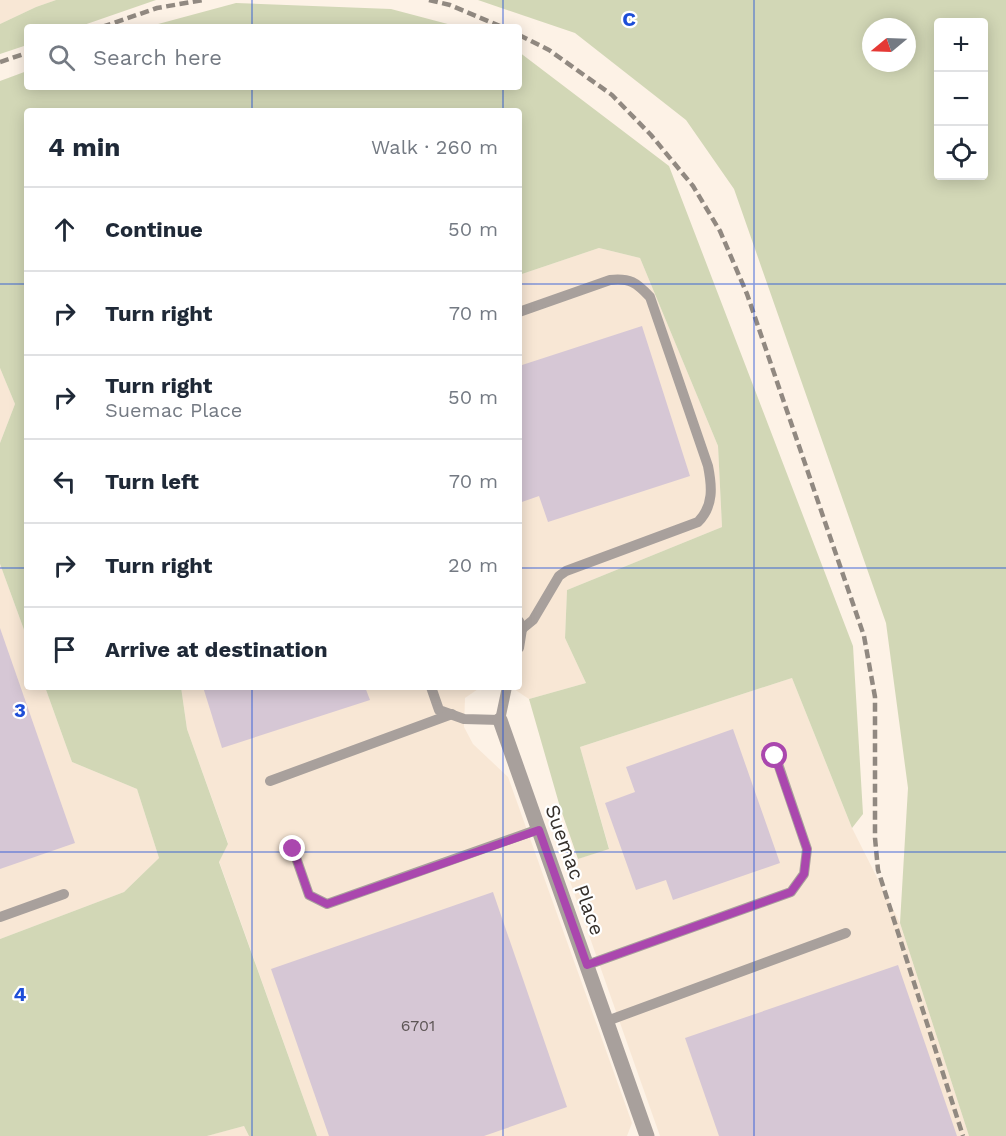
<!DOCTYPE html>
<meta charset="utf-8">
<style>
:root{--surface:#fff;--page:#f6f6f7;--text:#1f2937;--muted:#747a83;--line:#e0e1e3}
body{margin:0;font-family:"Work Sans",sans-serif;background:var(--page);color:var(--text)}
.controls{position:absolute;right:18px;top:18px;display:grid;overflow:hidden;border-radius:6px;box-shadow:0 3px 15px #0003}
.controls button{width:54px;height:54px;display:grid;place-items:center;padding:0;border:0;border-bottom:2px solid var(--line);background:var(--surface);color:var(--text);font:30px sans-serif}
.compass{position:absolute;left:862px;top:18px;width:54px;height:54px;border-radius:50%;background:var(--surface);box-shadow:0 3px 15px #0003;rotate:251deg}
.stop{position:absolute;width:18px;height:18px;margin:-14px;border:4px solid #aa47ae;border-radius:50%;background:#fff}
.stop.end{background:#aa47ae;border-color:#fff;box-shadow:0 2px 6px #0008}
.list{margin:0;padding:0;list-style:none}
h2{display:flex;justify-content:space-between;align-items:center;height:78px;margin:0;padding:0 24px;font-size:26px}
h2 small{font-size:20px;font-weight:400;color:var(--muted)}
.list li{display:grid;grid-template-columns:39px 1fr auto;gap:18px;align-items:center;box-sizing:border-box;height:84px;padding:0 24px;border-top:2px solid var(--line)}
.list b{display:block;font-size:22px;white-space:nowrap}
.list p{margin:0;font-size:20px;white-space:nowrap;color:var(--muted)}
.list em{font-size:20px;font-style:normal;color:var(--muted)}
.icon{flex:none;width:33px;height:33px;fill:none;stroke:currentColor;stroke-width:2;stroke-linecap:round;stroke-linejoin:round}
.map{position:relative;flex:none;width:1006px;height:1136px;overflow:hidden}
.search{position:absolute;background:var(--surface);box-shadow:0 3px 15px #0003;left:24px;top:24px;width:498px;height:66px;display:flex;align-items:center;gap:15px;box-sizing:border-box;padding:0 21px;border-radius:6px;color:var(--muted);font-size:22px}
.panel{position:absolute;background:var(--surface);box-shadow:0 3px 15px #0003;left:24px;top:108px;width:498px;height:582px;border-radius:6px}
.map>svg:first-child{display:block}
.industrial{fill:#f8e7d5}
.green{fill:#d2d7b6;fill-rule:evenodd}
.building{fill:#d6c7d5}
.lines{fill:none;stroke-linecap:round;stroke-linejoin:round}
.lane{stroke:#a8a09c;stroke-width:10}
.street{stroke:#a8a09c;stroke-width:15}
.rail{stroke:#918981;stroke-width:4.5;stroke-dasharray:9 4.5;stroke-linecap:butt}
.route{stroke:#aa47ae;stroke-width:8}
.grid{fill:none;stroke:#1d4ed8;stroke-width:1.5;stroke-opacity:0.55}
.labels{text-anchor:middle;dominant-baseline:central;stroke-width:4.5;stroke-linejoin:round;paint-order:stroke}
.number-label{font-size:16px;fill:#5d5555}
.street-label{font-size:20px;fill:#352f2a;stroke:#fff}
.grid-label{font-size:20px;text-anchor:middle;font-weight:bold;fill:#1d4ed8;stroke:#fff;stroke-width:4.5;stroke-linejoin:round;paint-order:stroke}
</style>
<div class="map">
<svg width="1006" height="1136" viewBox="0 0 1006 1136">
<rect width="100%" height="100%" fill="#fdf2e6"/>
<g class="industrial">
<polygon points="0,0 56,0 36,7 0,24"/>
<polygon points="599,248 640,258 718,446 722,527 567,590 565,638 586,683 529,699 511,687 519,687 519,275"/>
<polygon points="0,368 15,404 0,443"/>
<polygon points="0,564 27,638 27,687 45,687 72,762 137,789 159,858 124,892 0,939"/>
<polygon points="792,678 852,828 900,923 969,1136 660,1136 566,870 578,859 609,848 580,747"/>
<polygon points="181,687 481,687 465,698 464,727 473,744 508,777 632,1123 627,1136 317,1136 219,861 228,843 187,729"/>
<polygon points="244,1126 249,1136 207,1136 210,1135"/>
</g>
<g class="green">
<polygon points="56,0 156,0 78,27 27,27 27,45 0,54 0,24 36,7"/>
<path d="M478 0H1006V1136H969L900 923 908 788 886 623 734 189 686 120 575 33ZM984 22V176H938V22ZM871 27H907V63H871Z"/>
<polygon points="236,3 391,9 459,27 147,27"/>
<polygon points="519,52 669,166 853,646 863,814 852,828 792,678 580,747 609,849 578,859 560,807 529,699 586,683 565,638 567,590 722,527 718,446 640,258 599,248 519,275 519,111 27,111 27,638 0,564 0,443 15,404 0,368 0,81 27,71 27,87 519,87"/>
<polygon points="45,687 181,687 187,729 228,844 219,862 317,1136 249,1136 244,1126 207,1136 0,1136 0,939 124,892 159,858 137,789 72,762"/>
</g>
<g class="building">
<polygon points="642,326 690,476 548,522 539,496 519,503 519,366"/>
<polygon points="0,628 75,843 0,869"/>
<polygon points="203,687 365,687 370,700 222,748"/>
<polygon points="733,729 780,863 673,900 666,880 636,890 605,803 635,792 626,767"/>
<polygon points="493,892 567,1107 484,1136 329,1136 271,969"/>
<polygon points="898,965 957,1136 719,1136 685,1038"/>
</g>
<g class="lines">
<g class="lane">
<path d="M519 312 610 280C630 278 636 282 650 297L708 466C712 486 714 506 698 522L566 571 559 576 533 620 522 629"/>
<polyline points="519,621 522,629 519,648"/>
<polyline points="431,687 439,710 464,719 500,720 507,687"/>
<polyline points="270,781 452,714"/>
<polyline points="293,849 309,895 327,904 539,829"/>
<polyline points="0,917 64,894"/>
<polyline points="587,965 791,892 804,874 807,849 775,755"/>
<polyline points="607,1021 846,933"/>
</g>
<polyline class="street" points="500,720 647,1136"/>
<g class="rail">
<polyline points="429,0 450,5 502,27"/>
<polyline points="102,27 157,8 203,0"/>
<polyline points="519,35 549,50 612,95 651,135 693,186 720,231 747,294 864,636 875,697 875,838 878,870 963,1136"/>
<polyline points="0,62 27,53"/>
</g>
</g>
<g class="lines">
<polyline class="route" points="293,849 309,895 327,904 539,830 587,965 791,892 804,874 807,849 775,756"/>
</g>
<path class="grid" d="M252 0V27M503 0V27M754 0V1136M252 87V111M503 87V111M0 284H27M519 284H1006M0 568H27M519 568H1006M252 687V1136M503 687V1136M0 852H1006"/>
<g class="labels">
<g class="number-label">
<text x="418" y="1025">6701</text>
</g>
<g class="street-label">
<text transform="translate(575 870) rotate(70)">Suemac Place</text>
</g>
</g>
<g class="grid-label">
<text x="629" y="26">C</text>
<text x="20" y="717">3</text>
<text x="20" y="1001">4</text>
</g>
</svg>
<div class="controls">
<button>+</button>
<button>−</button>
<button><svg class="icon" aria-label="locate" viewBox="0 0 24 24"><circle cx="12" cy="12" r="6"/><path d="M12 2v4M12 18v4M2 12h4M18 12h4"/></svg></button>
</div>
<svg class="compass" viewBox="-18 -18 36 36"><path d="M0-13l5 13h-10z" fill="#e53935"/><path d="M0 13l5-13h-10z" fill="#747a83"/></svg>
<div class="stop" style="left:775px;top:756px"></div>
<div class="stop end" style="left:293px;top:849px"></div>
<div class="search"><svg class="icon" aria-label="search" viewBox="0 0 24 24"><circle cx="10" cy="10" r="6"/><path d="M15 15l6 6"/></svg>Search here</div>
<section class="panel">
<h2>4 min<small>Walk · 260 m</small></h2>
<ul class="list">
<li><svg class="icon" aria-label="ahead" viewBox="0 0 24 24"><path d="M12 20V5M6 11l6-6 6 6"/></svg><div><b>Continue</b></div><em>50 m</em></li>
<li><svg class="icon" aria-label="right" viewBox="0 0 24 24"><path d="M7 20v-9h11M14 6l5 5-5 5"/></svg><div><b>Turn right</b></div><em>70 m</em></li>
<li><svg class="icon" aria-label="right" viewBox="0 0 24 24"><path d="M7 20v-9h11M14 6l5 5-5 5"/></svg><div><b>Turn right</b><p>Suemac Place</p></div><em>50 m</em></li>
<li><svg class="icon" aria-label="left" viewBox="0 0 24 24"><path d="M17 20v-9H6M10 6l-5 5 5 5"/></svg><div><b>Turn left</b></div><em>70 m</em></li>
<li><svg class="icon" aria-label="right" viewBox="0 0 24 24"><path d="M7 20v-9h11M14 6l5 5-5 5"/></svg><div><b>Turn right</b></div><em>20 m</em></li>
<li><svg class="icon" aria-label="arrive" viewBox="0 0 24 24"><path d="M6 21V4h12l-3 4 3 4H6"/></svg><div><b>Arrive at destination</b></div></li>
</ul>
</section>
</div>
